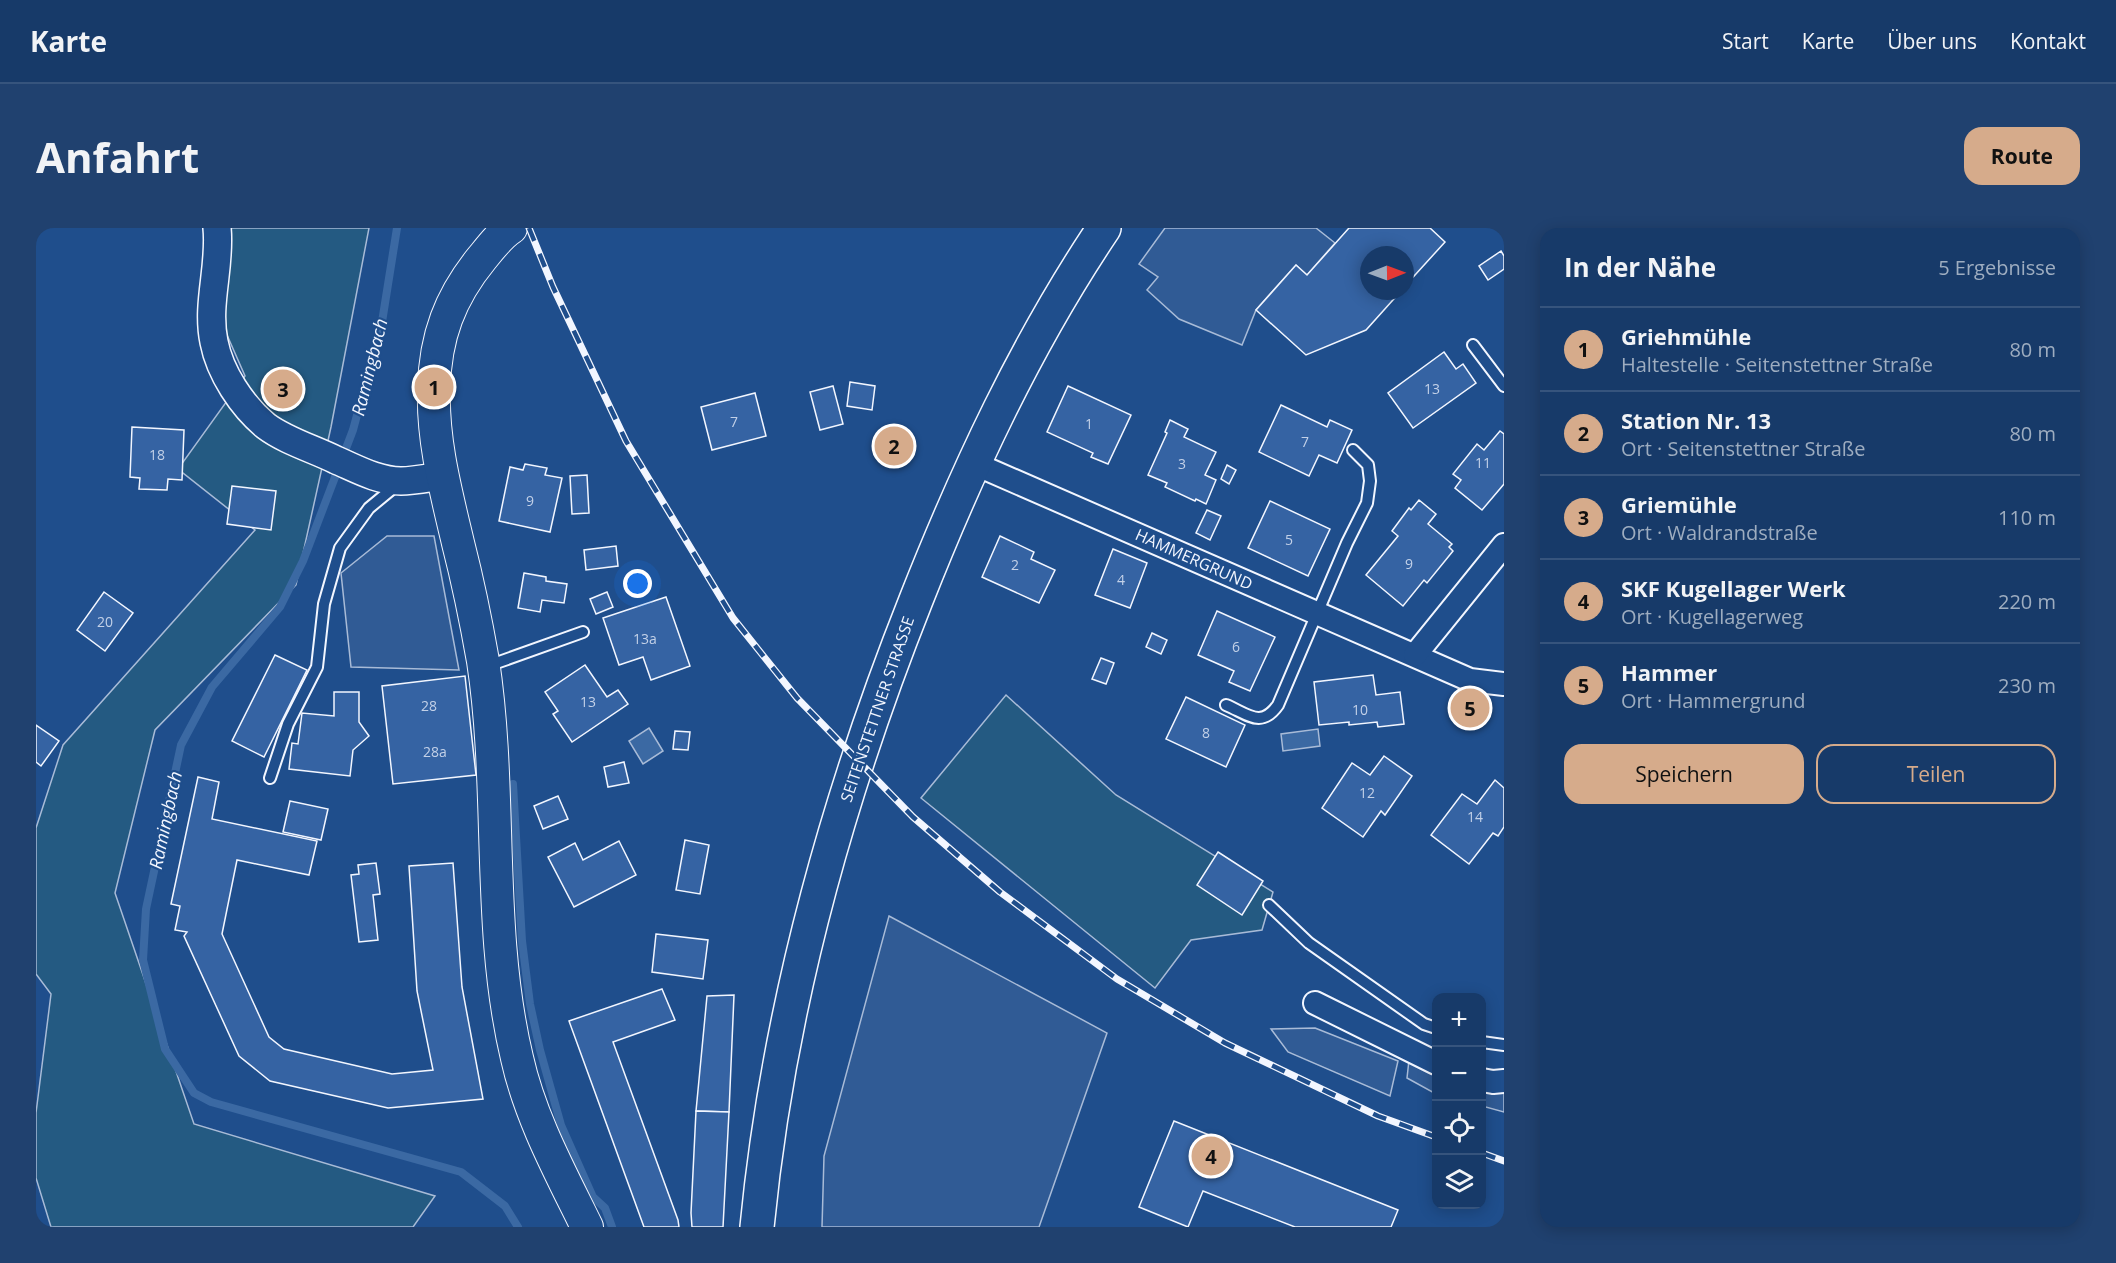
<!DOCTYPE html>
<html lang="de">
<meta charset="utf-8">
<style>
:root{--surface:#173a69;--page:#20416f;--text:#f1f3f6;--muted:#9eadc0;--line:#36547d;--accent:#d6ab8b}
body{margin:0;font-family:"Open Sans",sans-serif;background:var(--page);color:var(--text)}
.controls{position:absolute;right:18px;bottom:18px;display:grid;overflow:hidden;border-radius:12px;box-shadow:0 3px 15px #0003}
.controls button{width:54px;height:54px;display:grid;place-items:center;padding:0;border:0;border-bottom:2px solid var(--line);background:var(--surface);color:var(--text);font:30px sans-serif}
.compass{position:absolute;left:1324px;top:18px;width:54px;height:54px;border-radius:50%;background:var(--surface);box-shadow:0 3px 15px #0003;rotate:89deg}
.you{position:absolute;left:602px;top:356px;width:21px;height:21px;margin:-15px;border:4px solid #fff;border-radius:50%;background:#1a73e8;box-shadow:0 0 0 9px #1a73e833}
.badge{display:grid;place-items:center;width:39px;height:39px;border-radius:50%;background:var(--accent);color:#111;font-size:20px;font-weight:700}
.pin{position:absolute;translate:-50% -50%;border:3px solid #fff;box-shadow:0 2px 6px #0006}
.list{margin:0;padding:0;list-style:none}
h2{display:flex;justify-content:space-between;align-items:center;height:78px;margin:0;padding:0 24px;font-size:26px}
h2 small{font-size:20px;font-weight:400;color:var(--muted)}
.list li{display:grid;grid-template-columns:39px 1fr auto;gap:18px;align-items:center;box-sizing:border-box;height:84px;padding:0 24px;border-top:2px solid var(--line)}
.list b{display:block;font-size:22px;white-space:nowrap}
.list p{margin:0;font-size:20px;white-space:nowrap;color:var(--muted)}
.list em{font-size:20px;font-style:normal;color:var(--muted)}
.actions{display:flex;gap:12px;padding:18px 24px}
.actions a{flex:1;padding:14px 0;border:2px solid var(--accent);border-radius:18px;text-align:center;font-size:21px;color:var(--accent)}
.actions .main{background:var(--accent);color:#111}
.icon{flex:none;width:33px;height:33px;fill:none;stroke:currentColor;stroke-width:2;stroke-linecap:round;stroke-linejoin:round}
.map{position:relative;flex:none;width:1468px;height:999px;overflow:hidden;border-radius:18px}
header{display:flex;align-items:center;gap:36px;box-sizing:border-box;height:84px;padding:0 30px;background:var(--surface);border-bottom:2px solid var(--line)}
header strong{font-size:28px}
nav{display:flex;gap:33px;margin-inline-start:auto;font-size:21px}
.intro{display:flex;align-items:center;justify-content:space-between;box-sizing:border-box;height:144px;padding:0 36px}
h1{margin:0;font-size:42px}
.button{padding:15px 27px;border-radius:18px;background:var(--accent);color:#111;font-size:21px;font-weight:700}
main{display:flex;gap:36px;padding:0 36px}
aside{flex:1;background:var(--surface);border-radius:18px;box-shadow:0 3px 15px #0003}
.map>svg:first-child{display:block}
.green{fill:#245a82;stroke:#a8bbd7;stroke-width:1.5}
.parking{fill:#305b95;stroke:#a8bbd7;stroke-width:1.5}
.water{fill:#3b69a3;stroke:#a8bbd7;stroke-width:1.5}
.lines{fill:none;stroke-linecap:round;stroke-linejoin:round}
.stream{stroke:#3b69a3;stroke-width:8}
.building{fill:#3563a3;stroke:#f2f6ff;stroke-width:1.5}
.service-casing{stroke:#f2f6ff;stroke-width:14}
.minor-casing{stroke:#f2f6ff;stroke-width:26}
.tertiary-casing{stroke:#f2f6ff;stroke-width:30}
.secondary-casing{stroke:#f2f6ff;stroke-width:34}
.primary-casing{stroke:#f2f6ff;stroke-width:36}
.service{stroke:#1f4e8c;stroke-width:10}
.minor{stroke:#1f4e8c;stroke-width:22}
.tertiary{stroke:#1f4e8c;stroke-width:27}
.secondary{stroke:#1f4e8c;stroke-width:32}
.primary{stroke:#1f4e8c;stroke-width:33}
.rail-casing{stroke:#f2f6ff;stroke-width:7}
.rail{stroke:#1f4e8c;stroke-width:4.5;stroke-dasharray:14;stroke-linecap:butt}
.labels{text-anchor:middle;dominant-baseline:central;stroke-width:4.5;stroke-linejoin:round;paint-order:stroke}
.number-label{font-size:14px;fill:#c3d1e8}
.street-label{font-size:16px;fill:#f2f6ff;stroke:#1f4e8c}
.water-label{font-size:18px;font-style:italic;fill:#f2f6ff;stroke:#1f4e8c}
</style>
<header>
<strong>Karte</strong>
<nav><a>Start</a><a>Karte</a><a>Über uns</a><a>Kontakt</a></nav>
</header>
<div class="intro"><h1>Anfahrt</h1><a class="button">Route</a></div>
<main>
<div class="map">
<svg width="1468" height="999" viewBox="0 0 1468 999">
<rect width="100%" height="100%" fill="#1f4e8c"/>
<g class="green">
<polygon points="190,0 333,0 295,199 260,357 119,502 79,665 158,896 399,968 377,999 15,999 0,950 0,885 15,766 0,746 0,600 27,517 219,302 142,241 209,148 180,82"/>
<polygon points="970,467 1080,567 1237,664 1226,702 1155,712 1119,760 885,570"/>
</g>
<g class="parking">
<polygon points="1129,0 1280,0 1299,15 1271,47 1260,37 1220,82 1206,117 1143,91 1111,62 1122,49 1103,36"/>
<polygon points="351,308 398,308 423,442 315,439 305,345"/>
<polygon points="853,688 1071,805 1003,999 786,999 788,928"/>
<polygon points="1279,800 1362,833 1354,868 1252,824 1235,801"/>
<polygon points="1373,832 1400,845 1400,866 1371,850"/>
<polygon points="1446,857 1468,863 1468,884 1446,878"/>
</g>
<g class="water">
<polygon points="613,500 627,523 607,536 593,513"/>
<polygon points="1282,501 1284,518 1247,523 1245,506"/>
</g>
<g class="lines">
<g class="stream">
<polyline points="361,0 346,94 317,202 267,333 244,379 176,459 145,517 110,681 107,732 129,821 158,865 175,874 425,944 469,978 482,999"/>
<polyline points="477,556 486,713 494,776 504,822 525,897 557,969 569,980 576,999"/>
</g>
</g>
<g class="building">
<polygon points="1313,0 1394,0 1409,14 1369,58 1369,27 1333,27 1333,63 1365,63 1330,102 1270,127 1220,82 1260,37 1271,47"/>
<polygon points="1465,23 1468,28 1468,41 1452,52 1443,38"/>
<polygon points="1408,124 1420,141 1427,136 1440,155 1377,200 1352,165"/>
<polygon points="236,151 262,161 257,172 232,162"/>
<polygon points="814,154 839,158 836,182 811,178"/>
<polygon points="797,158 807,196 784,202 774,164"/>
<polygon points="1032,158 1095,187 1072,236 1055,229 1057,225 1011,204"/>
<polygon points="719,165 730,208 676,222 665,179"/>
<polygon points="1245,177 1291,199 1294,192 1316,202 1301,235 1283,227 1273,248 1223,224"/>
<polygon points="1134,192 1152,201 1148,209 1180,224 1169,247 1180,252 1170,276 1160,271 1159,273 1129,259 1131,255 1112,247 1131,205 1129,204"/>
<polygon points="96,199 148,202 146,252 132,251 131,262 103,261 104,250 94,249"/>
<polygon points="865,199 871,233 850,236 844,203"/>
<polygon points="1464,203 1468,206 1468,256 1446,282 1419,260 1425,252 1417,246 1441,216 1448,222"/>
<polygon points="489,236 511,240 509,247 526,250 514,304 463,293 474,239 487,242"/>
<polygon points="1191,237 1200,242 1193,256 1185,251"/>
<polygon points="551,247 553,285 536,286 534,248"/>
<polygon points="196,258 240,263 235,302 191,296"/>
<polygon points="1383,272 1400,286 1392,296 1416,316 1413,319 1417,323 1391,355 1388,352 1367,378 1330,347 1362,308 1356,303 1373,280 1375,282"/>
<polygon points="1234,273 1294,301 1272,348 1212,320"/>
<polygon points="1171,282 1185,288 1174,312 1160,305"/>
<polygon points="964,308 998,324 995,331 1019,342 1003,375 946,349"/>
<polygon points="580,318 582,338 550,342 548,322"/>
<polygon points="1077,321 1111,335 1094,380 1059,367"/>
<polygon points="488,345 510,349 510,353 531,356 528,375 506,372 504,384 482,380"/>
<polygon points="68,364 97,385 69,423 41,402"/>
<polygon points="571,364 577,379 560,386 554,371"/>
<polygon points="630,369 654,438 615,452 607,429 583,437 567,390"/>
<polygon points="1181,383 1239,409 1214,463 1193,454 1198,443 1162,427"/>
<polygon points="1116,405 1131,412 1125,426 1110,419"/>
<polygon points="239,427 271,442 228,529 196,513"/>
<polygon points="1065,430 1078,435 1070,456 1056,451"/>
<polygon points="549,437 571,469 582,462 592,476 536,514 517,486 522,483 509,464"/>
<polygon points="1337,447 1340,467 1364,464 1368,496 1342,499 1341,494 1313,497 1313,494 1283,497 1278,454"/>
<polygon points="429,448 440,547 357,556 346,458"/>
<polygon points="298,464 323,464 323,494 333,508 317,522 314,548 253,541 256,515 262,516 266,485 298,488"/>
<polygon points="1150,469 1209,497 1190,539 1130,511"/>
<polygon points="1428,470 1445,478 1439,490 1422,482"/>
<polygon points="0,497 23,513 5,538 0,534"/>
<polygon points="639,503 654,504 652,522 637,521"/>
<polygon points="1348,528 1376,548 1349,587 1345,583 1327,609 1286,580 1316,535 1334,547"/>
<polygon points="588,534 593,555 572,559 568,539"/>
<polygon points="162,549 183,554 176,591 281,613 273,647 201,632 186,706 233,809 248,821 356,846 397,842 381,763 373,638 417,635 426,759 447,871 352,880 234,853 203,828 148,708 151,704 139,702 144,678 135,676"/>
<polygon points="1459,552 1468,560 1468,599 1462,608 1457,605 1433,636 1395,607 1426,566 1441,576"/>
<polygon points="522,568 532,591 507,601 498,578"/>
<polygon points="254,573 292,581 285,612 247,604"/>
<polygon points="649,612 673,617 664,666 640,662"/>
<polygon points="583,613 600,647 538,679 512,629 539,615 547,632"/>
<polygon points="1182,624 1227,653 1206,687 1161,657"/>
<polygon points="340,635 344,666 337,667 342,712 323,714 315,647 323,646 322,637"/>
<polygon points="620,706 672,712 667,751 616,744"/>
<polygon points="626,761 639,792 577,814 642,992 643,999 608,999 533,793"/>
<polygon points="698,767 693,884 660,883 671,768"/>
<polygon points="660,883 693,884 687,999 656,999 655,985"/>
<polygon points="1138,893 1362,982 1355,999 1259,999 1167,963 1152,999 1103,979"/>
</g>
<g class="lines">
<g class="service-casing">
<g id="service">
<polyline points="1437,117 1468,158"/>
<polyline points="450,436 463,434 547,404"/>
<path d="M1190 477C1212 486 1225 501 1242 477L1311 315 1331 275 1334 253 1332 237 1317 222"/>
<polyline points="234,550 252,496 281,439 288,376 304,320 333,280 362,256"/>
<polyline points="1233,677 1273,715 1388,796 1400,800"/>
<polyline points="1446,814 1468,817"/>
</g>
</g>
<g class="minor-casing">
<g id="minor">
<polyline points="937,235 1434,452 1468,456"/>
<polyline points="1379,427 1468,317"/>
<polyline points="1279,775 1400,835"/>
<polyline points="1446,852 1457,854 1468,853"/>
</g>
</g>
<g class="tertiary-casing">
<path id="tertiary" d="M181 0C185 38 170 76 178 114 184 145 206 178 230 198 250 213 278 221 300 232 321 241 342 253 365 253 378 253 392 250 406 248"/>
</g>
<g class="secondary-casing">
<path id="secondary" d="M475 0C464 7 455 19 446 30 414 69 399 109 398 160 396 212 410 264 422 315 432 354 440 393 447 433 467 564 450 700 481 830 494 889 524 944 551 999"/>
</g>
<g class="primary-casing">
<path id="primary" d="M721 999C742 784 800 573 880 372 931 243 990 116 1068 0"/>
</g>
<use href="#service" class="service"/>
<use href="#minor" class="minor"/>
<use href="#tertiary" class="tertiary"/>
<use href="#secondary" class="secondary"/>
<use href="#primary" class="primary"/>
<g class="rail-casing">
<g id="rail">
<polyline points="493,0 517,59 590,213 697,390 761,470 877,589 964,664 1081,751 1189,815 1342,888 1400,909"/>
<polyline points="1446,925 1468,933"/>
</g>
</g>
<use href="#rail" class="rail"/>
</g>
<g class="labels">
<g class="number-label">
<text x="1396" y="160">13</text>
<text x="698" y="193">7</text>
<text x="1053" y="195">1</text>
<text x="1269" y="213">7</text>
<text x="121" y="226">18</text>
<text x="1447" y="234">11</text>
<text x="1146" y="235">3</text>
<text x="494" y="272">9</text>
<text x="1253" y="311">5</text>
<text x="1373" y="335">9</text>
<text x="979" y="336">2</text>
<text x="1085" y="351">4</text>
<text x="69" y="393">20</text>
<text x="609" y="410">13a</text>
<text x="1200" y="418">6</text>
<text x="552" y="473">13</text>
<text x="393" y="477">28</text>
<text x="1324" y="481">10</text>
<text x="1170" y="504">8</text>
<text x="399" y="523">28a</text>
<text x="1331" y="564">12</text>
<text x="1439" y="588">14</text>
</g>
<g class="street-label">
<text transform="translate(1158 331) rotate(24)">HAMMERGRUND</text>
<text transform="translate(841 481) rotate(-71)">SEITENSTETTNER STRASSE</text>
</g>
<g class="water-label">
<text transform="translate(333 139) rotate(-76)">Ramingbach</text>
<text transform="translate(129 592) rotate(-78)">Ramingbach</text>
</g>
</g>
</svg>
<div class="controls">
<button>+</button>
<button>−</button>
<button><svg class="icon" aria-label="locate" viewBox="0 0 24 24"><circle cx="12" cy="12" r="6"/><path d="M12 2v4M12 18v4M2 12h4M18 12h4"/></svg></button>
<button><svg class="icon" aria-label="layers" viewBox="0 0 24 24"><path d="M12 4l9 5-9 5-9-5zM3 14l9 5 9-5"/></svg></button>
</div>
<svg class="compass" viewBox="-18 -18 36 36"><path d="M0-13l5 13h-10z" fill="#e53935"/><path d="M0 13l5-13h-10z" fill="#9eadc0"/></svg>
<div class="you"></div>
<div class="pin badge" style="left:398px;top:159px">1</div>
<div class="pin badge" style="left:858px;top:218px">2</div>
<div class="pin badge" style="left:247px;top:161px">3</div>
<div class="pin badge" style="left:1175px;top:928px">4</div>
<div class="pin badge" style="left:1434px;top:480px">5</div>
</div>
<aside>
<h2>In der Nähe<small>5 Ergebnisse</small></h2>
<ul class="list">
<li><span class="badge">1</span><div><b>Griehmühle</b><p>Haltestelle · Seitenstettner Straße</p></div><em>80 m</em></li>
<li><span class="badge">2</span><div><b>Station Nr. 13</b><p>Ort · Seitenstettner Straße</p></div><em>80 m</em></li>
<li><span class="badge">3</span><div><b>Griemühle</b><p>Ort · Waldrandstraße</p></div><em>110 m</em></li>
<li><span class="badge">4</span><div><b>SKF Kugellager Werk</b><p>Ort · Kugellagerweg</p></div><em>220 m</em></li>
<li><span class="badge">5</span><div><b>Hammer</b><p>Ort · Hammergrund</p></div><em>230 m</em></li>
</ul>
<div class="actions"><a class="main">Speichern</a><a>Teilen</a></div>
</aside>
</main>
